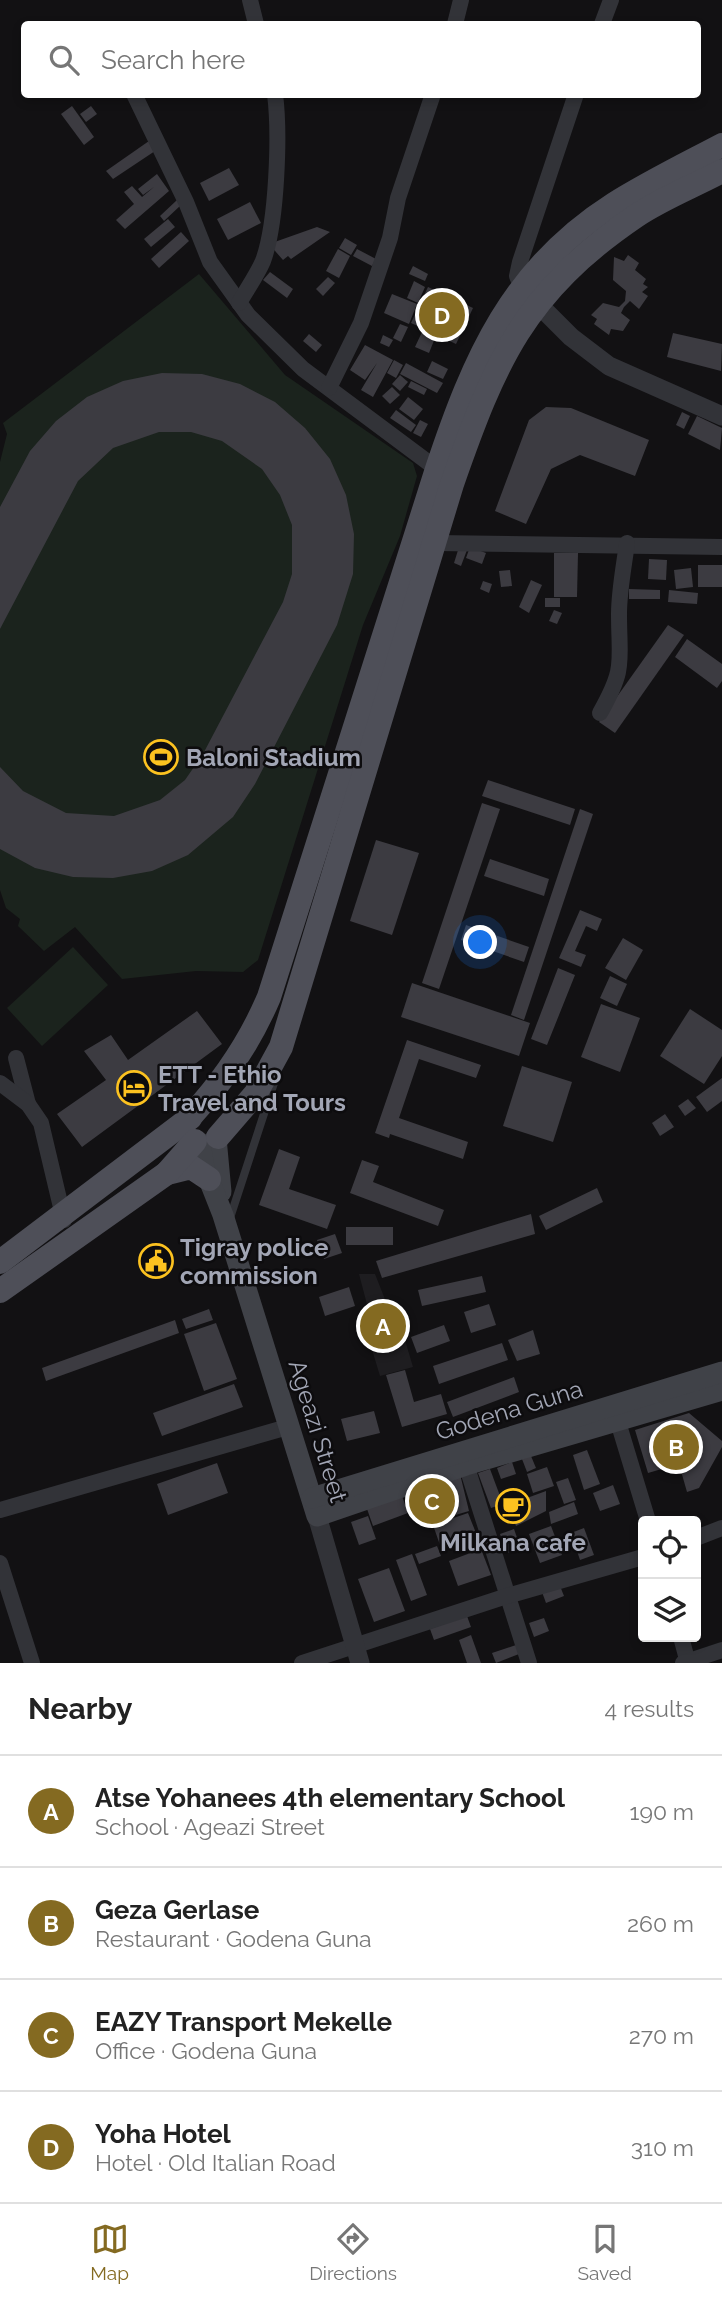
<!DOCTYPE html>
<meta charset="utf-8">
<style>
:root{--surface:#fff;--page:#f2f2f2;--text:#222;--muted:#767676;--line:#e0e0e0;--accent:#846a21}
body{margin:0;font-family:Raleway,sans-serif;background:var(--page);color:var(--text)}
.controls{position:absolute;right:21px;bottom:21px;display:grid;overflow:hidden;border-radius:7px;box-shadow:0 4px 10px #0003}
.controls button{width:63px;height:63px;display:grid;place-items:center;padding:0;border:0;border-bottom:2px solid var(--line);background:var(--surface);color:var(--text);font:35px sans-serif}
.you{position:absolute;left:481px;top:943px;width:24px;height:24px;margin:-18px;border:5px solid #fff;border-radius:50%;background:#1a73e8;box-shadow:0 0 0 10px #1a73e833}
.badge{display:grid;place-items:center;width:46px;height:46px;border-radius:50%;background:var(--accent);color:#fff;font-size:23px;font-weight:700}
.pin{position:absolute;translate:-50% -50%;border:4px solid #fff;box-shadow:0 2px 7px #0006}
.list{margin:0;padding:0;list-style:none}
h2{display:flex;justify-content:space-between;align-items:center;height:91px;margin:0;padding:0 28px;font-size:30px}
h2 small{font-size:23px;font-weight:400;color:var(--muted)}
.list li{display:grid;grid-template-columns:46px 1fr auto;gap:21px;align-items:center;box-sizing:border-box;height:112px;padding:0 28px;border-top:2px solid var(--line)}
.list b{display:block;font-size:26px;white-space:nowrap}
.list p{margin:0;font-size:23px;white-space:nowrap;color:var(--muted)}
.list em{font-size:23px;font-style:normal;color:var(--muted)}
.icon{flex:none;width:38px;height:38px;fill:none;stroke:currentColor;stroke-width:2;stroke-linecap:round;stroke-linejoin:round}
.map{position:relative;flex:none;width:722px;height:1663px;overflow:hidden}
.search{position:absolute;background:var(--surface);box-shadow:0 4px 10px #0003;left:21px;right:21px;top:21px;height:77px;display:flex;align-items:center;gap:18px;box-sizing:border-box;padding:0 24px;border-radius:7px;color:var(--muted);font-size:26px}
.sheet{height:539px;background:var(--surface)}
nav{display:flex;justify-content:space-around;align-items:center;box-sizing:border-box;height:98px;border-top:2px solid var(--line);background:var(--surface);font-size:19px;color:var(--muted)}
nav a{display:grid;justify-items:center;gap:4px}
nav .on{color:var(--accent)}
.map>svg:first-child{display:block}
.built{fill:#1e1d20}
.green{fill:#1b231d}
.building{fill:#3c3b41}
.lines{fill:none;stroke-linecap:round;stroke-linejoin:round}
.service{stroke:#323338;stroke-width:8}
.minor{stroke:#323338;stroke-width:16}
.tertiary{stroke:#323338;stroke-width:19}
.secondary{stroke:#404248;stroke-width:21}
.primary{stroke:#4e4f58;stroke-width:24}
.labels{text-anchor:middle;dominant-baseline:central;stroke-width:5;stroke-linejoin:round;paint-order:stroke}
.poi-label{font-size:24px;font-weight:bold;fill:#a2a6b5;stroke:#0d0c0e;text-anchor:start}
.street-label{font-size:24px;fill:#a2a6b5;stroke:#0d0c0e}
</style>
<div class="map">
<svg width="722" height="1663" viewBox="0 0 722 1663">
<rect width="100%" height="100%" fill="#121113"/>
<polygon class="built" points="359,1274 375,1274 394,1322 392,1332 402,1330 413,1367 380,1376 370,1343 374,1331"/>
<g class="green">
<polygon points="199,274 285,375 413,463 417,476 400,536 363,625 258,960 243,972 196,971 122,979 75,927 44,951 18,926 20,919 6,908 0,890 0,462 7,434 3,423"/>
<polygon points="73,947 108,985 42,1046 7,1008"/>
</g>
<g class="building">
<polygon points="72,106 94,137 84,145 61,114"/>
<polygon points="91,106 97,114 86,122 80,114"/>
<polygon points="149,141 155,151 113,179 106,171"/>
<polygon points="229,168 239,185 209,201 200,183"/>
<polygon points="157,174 169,191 125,229 116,220 134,204 124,192 132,186 142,197 154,187 143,195 138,189"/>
<polygon points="177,200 181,205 164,221 160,216"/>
<polygon points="250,202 261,223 228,240 217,219"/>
<polygon points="168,219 175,227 151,247 144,239"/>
<polygon points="317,227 330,232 291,259 288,256 283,260 269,244"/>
<polygon points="181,232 189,241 159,268 151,259"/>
<polygon points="345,238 357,245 351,255 339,248"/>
<polygon points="338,249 350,256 339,278 326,271"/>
<polygon points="357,249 376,259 372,266 353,256"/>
<polygon points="628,255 639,263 635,270 646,279 643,284 648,287 642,292 648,296 639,309 630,301 624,307 621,313 630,320 623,331 611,329 609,335 594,324 597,319 591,315 603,303 619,307 625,301 626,291 613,280 614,257 624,261"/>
<polygon points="413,266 428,274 425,281 409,274"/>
<polygon points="270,272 293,289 287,298 263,280"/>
<polygon points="328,277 335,283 323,296 316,289"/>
<polygon points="414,281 425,287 418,303 407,298"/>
<polygon points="428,287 473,308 456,344 411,323"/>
<polygon points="392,294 417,304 409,324 384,313"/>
<polygon points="400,324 408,327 401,342 393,338"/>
<polygon points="422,332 435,338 429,353 415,347"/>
<polygon points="673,333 722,344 721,371 667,357"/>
<polygon points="309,334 322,345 316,352 303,341"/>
<polygon points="383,335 393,340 389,347 380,343"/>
<polygon points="365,345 393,360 373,397 361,390 377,363 365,380 350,370"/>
<polygon points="394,360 403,365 396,378 387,373"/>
<polygon points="432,361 448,369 443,379 427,372"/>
<polygon points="406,363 443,383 437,393 400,374"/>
<polygon points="162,373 202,374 240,384 275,402 305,428 330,459 346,495 354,534 353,574 337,625 255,784 233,817 188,855 152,871 113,878 73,877 35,868 0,849 0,767 23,791 66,813 114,816 160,800 185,780 203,754 283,602 292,574 292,525 280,495 262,469 222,441 191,432 159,432 113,448 78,481 0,629 0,507 30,451 56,421 87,397 123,381"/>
<polygon points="400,375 408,382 400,391 392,384"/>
<polygon points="411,381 427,389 424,395 408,387"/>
<polygon points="392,387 400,395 390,404 382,396"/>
<polygon points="408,397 423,409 414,420 399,409"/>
<polygon points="546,407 571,408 649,440 635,476 580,455 551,469 526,524 495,511 529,420"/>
<polygon points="396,410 416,425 411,432 390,418"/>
<polygon points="682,412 690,416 684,429 676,425"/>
<polygon points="697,416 722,428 720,450 688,434"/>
<polygon points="420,420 428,424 421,437 413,433"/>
<polygon points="459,547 467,550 461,566 454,563"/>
<polygon points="470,547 486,553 482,564 466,558"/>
<polygon points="554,553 578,553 577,597 554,597"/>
<polygon points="649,559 667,560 666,580 648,579"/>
<rect x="698" y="565" width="24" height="22"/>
<polygon points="691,568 693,587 676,589 674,570"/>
<polygon points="510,570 512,586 501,587 499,571"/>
<polygon points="531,580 542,585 529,613 519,607"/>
<polygon points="483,581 492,584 489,593 480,589"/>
<polygon points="629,589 660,590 660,599 629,599"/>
<polygon points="669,590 698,593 697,604 668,602"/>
<rect x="545" y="598" width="15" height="9"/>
<polygon points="554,610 562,613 557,624 549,621"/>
<polygon points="668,625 684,635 615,733 599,722"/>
<polygon points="687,639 722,664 722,681 717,688 675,657"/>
<polygon points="488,780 575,809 570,825 482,796"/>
<polygon points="482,803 500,809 439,989 422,983"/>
<polygon points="580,809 593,814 524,1020 511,1015"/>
<polygon points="376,840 419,853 392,935 350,921"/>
<polygon points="490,859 549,879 544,896 484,876"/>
<polygon points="580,910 602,919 597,931 586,926 575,951 586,955 581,967 559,958"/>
<polygon points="466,925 529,947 524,962 461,940"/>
<polygon points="623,938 643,950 626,980 605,968"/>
<polygon points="558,968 575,975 547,1045 531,1039"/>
<polygon points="610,976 627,984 617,1006 600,998"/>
<polygon points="412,983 530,1023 519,1056 401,1017"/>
<polygon points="601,1004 640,1018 620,1072 581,1057"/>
<polygon points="690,1009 722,1030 722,1056 704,1084 660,1056"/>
<polygon points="197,1011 222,1044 82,1147 57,1114 106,1080 84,1051 111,1035 128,1060"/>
<polygon points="407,1040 481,1065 476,1078 419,1059 399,1118 468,1142 463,1159 390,1134 389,1138 375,1133"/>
<polygon points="522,1066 572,1082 553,1142 503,1126"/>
<polygon points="722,1078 722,1101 707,1112 696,1097"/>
<polygon points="688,1099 696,1108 685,1116 678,1106"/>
<polygon points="665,1114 674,1127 660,1136 652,1123"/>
<polygon points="279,1149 300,1157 289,1189 336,1205 327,1229 259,1205"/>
<polygon points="362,1160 379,1166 373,1182 444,1210 438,1226 350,1193"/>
<polygon points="597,1188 603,1202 546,1230 539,1216"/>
<polygon points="531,1214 535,1234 382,1278 376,1261"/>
<rect x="346" y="1227" width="47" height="18"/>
<polygon points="335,1234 342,1253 324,1259 317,1240"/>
<polygon points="482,1276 486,1292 422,1306 418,1290"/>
<polygon points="349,1287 355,1306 325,1316 319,1297"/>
<polygon points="489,1304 496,1325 471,1333 464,1312"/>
<polygon points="209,1309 213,1320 186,1329 182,1319"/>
<polygon points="175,1320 179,1333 46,1381 42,1368"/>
<polygon points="216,1323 237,1379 204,1391 184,1334"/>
<polygon points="444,1325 450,1341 417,1353 411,1337"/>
<polygon points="533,1330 540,1354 517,1361 508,1340"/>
<polygon points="502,1343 508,1360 439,1384 433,1366"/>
<polygon points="405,1370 414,1402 441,1394 447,1414 402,1427 386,1375"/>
<polygon points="514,1377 519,1392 453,1417 447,1402"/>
<polygon points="234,1384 243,1407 162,1436 153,1413"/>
<polygon points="374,1411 380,1433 347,1441 341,1419"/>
<polygon points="689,1413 722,1441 722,1447 699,1488 687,1492 679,1464 648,1473 635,1430"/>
<polygon points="587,1450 600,1484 584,1490 573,1455"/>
<polygon points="531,1456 536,1468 527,1472 522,1459"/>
<polygon points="512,1462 516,1474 501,1479 497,1468"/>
<polygon points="217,1463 228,1493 168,1515 157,1484"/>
<polygon points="547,1467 554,1486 533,1493 527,1474"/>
<polygon points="490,1469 503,1504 491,1508 478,1473"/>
<polygon points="460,1474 469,1511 452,1516 448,1501 411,1516 404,1494"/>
<polygon points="568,1478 576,1500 564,1504 556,1482"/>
<polygon points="613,1485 620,1504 600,1511 593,1493"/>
<polygon points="546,1491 546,1511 516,1526 508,1505"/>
<polygon points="401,1493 408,1513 373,1526 366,1506"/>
<polygon points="574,1502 578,1514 551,1524 549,1512"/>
<polygon points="468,1513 476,1533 440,1545 433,1525"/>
<polygon points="368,1516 376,1539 359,1545 351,1522"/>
<polygon points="551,1526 562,1555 540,1563 529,1534"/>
<polygon points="584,1528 594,1555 580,1560 571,1533"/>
<polygon points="514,1529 521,1549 507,1553 500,1534"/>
<polygon points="437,1546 441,1556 419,1564 415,1554"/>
<polygon points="481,1549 491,1575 458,1586 449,1561"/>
<polygon points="412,1554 427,1595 411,1601 396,1560"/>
<polygon points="389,1568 405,1611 374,1622 358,1579"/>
<polygon points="560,1586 564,1596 546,1603 542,1592"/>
<polygon points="467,1616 471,1627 434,1640 430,1629"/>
<polygon points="544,1618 549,1631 534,1637 529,1623"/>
<polygon points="471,1635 481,1663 467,1663 459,1640"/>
<polygon points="516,1645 519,1654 496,1663 492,1653"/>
</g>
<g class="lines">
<polyline class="service" points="230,1218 276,1077"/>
<g class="minor">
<polyline points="250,0 256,24"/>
<polyline points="455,24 461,0"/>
<polyline points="602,24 611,0"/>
<polyline points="134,94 186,202 210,262 248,315 303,369 437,469"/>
<polyline points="521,286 517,276 520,262 576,94"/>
<path d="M239 303C247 289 257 275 263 261 277 223 280 134 275 94"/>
<polyline points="329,388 361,323 390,238 398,198 433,94"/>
<polyline points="436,543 722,547"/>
<path d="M600 713C626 667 619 663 619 614 619 591 624 566 627 543"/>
<polyline points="16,1058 28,1104"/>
<polyline points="0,1083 28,1104 41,1123 64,1220"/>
<polyline points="615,1412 648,1521"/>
<polyline points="463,1455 529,1663"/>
<polyline points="0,1510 291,1426"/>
<polyline points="696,1538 722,1528"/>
<polyline points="0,1563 32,1663"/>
<polyline points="681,1637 688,1663"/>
<polyline points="302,1663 507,1596 643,1557"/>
<polyline points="683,1663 722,1650"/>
</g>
<g class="tertiary">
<polyline points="530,296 571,337 609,366 722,416"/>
<polyline points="317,1516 360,1663"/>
</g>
<g class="secondary">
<polyline points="216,1138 221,1192"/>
<polyline points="200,1143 204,1167 223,1215 317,1516 466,1465 722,1390"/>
<polyline points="312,1498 722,1372"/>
</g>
<g class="primary">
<path d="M192 1115C225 1079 250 1042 269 997L437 469C474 358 512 269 614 204 649 182 686 164 722 145"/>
<path d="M218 1137 256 1093 281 1047 452 484C495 361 524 292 636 216 663 198 694 186 722 171"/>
<polyline points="167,1173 191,1167 209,1179"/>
<polyline points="0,1262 190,1118"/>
<polyline points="0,1291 167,1173 195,1141"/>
</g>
</g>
<defs>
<g id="stadium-ring" transform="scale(1.75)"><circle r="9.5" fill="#0d0c0e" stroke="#fcc220" stroke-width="1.5"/><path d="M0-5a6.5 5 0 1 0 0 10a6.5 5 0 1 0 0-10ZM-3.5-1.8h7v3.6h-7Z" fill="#fcc220"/></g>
<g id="hotel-ring" transform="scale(1.75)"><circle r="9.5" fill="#0d0c0e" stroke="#fcc220" stroke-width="1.5"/><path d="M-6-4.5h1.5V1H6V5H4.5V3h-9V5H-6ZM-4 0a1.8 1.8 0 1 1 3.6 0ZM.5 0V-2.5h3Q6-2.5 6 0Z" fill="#fcc220"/></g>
<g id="civic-ring" transform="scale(1.75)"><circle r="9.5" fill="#0d0c0e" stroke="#fcc220" stroke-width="1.5"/><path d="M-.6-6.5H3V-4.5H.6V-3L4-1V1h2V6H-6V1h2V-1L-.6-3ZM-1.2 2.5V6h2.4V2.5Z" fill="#fcc220"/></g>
<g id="cafe-ring" transform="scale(1.75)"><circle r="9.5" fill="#0d0c0e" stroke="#fcc220" stroke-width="1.5"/><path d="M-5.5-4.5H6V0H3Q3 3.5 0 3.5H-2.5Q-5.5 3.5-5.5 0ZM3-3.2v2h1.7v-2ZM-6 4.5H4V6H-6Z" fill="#fcc220"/></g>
</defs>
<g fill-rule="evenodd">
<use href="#stadium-ring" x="161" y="757"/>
<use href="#hotel-ring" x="134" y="1088"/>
<use href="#civic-ring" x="156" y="1261"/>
<use href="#cafe-ring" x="513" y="1506"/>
</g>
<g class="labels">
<g class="poi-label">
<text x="186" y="757">Baloni Stadium</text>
<text x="158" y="1074">ETT - Ethio<tspan x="158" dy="28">Travel and Tours</tspan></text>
<text x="180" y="1247">Tigray police<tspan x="180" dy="28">commission</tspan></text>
<text x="513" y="1542" text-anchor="middle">Milkana cafe</text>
</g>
<g class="street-label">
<text transform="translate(509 1410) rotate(-17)">Godena Guna</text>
<text transform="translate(318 1431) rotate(73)">Ageazi Street</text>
</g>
</g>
</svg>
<div class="controls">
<button><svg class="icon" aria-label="locate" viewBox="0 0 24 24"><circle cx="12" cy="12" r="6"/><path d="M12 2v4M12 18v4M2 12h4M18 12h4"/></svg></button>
<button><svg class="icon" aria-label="layers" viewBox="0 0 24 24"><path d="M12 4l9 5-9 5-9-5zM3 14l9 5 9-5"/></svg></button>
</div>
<div class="you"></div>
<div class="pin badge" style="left:383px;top:1326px">A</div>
<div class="pin badge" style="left:676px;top:1447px">B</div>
<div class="pin badge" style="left:432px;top:1501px">C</div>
<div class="pin badge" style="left:442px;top:315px">D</div>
<div class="search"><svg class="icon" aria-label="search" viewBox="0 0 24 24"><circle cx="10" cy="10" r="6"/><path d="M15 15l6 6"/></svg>Search here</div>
</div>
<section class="sheet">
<h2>Nearby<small>4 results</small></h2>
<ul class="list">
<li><span class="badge">A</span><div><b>Atse Yohanees 4th elementary School</b><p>School · Ageazi Street</p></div><em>190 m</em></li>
<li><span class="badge">B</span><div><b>Geza Gerlase</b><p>Restaurant · Godena Guna</p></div><em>260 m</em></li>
<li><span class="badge">C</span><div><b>EAZY Transport Mekelle</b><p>Office · Godena Guna</p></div><em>270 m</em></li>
<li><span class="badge">D</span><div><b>Yoha Hotel</b><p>Hotel · Old Italian Road</p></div><em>310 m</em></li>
</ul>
</section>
<nav>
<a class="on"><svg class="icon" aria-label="map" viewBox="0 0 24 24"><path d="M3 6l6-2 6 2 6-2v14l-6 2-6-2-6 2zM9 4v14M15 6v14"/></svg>Map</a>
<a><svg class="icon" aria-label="directions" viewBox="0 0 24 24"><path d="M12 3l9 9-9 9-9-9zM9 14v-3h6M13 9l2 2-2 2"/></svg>Directions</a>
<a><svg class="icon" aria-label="saved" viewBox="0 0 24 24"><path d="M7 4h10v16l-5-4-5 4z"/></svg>Saved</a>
</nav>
